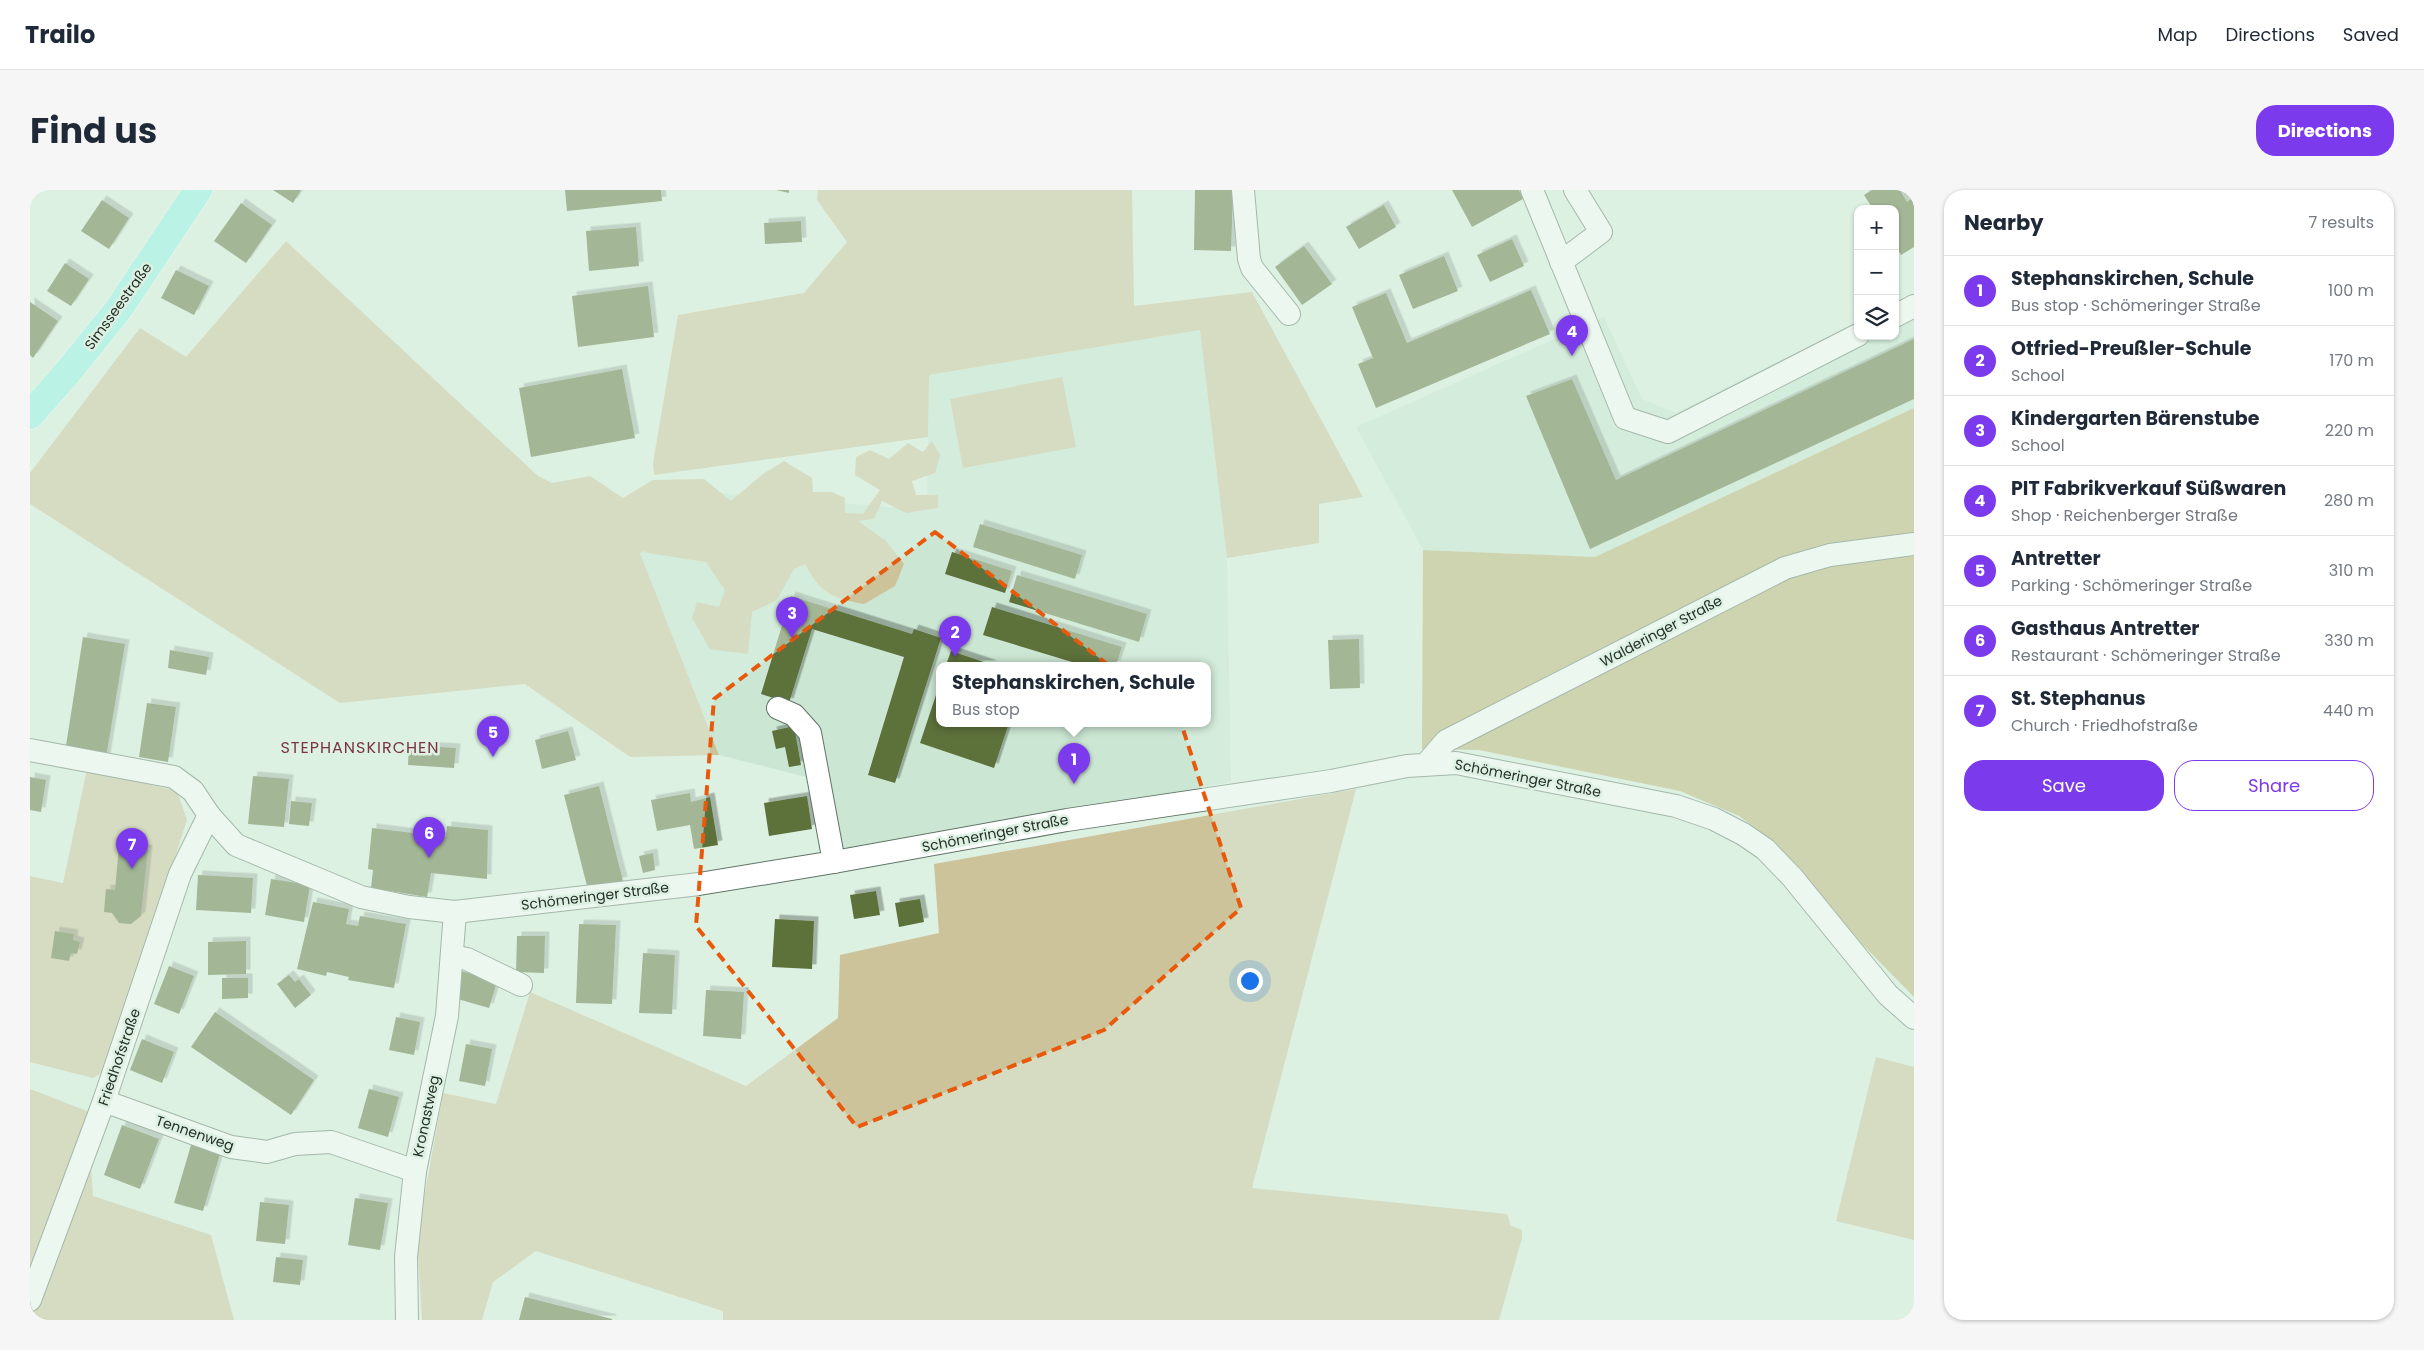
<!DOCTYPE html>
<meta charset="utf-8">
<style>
:root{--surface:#fff;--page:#f6f6f7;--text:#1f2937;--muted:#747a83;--line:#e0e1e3;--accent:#7c3aed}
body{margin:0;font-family:Poppins,sans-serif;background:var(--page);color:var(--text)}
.controls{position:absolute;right:15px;top:15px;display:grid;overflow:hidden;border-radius:10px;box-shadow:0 1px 4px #0004}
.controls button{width:45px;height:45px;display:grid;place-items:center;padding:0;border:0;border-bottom:1px solid var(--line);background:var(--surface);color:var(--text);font:25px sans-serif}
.you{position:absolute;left:1219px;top:790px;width:18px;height:18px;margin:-12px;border:4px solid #fff;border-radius:50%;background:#1a73e8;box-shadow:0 0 0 8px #1a73e833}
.badge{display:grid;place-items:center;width:32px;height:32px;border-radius:50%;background:var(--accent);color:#fff;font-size:16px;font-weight:700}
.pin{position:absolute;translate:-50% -41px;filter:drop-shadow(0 1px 2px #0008)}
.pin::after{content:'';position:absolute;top:26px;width:18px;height:15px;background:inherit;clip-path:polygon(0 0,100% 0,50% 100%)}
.popup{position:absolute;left:906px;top:472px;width:275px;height:65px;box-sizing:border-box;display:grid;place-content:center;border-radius:10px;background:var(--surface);filter:drop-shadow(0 1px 4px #0005);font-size:16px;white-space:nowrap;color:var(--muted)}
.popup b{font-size:19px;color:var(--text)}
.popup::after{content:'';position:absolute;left:50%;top:100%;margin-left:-10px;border:10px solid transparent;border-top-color:var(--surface)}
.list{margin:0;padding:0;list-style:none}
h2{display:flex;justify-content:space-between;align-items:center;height:65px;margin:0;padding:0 20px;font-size:21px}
h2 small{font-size:16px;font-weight:400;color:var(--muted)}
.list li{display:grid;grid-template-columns:32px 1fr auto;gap:15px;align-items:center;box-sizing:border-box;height:70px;padding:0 20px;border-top:1px solid var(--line)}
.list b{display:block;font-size:19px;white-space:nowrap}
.list p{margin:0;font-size:16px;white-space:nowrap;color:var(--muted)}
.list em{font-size:16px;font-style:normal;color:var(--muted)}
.actions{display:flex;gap:10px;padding:15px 20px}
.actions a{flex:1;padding:11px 0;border:1px solid var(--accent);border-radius:20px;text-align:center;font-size:18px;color:var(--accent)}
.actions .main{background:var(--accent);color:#fff}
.icon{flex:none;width:28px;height:28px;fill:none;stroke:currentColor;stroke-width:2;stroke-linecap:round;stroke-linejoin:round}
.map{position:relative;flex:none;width:1884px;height:1130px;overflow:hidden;border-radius:20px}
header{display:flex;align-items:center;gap:30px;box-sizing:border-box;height:70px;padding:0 25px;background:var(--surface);border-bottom:1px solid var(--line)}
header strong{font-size:24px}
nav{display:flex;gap:28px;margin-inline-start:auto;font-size:18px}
.intro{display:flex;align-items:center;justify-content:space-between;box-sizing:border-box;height:120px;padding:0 30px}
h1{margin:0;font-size:35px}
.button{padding:12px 22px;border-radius:20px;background:var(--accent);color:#fff;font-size:18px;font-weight:700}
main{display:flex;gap:30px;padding:0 30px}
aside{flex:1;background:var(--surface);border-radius:20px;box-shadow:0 1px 4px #0004}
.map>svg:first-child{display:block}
.built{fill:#cbe6d3;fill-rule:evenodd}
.green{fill:#cdc39a}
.forest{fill:#bfb174}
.building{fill:#5d713b;filter:url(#shadow)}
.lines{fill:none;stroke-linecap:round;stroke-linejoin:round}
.minor-casing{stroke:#617467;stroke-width:24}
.major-casing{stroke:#fff;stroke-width:29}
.minor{stroke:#fff;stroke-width:22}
.major{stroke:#91f4e8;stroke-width:28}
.marked{fill:none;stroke:#e8590c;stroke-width:4;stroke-dasharray:10 6;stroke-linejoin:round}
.labels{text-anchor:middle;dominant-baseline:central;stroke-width:5;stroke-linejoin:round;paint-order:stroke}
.street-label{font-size:14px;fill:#272f29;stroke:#dcf1e2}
.quarter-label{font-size:16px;letter-spacing:1px;fill:#7b3441;stroke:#dcf1e2}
</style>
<header>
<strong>Trailo</strong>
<nav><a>Map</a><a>Directions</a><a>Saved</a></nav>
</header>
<div class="intro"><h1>Find us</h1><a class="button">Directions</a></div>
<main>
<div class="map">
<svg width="1884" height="1130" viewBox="0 0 1884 1130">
<defs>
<filter id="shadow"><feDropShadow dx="4.5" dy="-4.5" stdDeviation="0" flood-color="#0004"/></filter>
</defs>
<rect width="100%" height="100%" fill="#dcf1e2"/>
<g class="built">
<polygon points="1884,103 1884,218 1565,367 1393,360 1326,237 1574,127 1612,209 1646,223 1828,131 1828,146 1865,146 1865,112"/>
<path d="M1170 140 1197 368 1201 592 809 662 796 592 689 565 610 363 690 303 897 320 899 185ZM910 475H1178V533H910Z"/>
</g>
<g class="green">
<polygon points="788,0 1102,0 1104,116 1222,102 1333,307 1289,314 1289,353 1197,368 1170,140 899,185 898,247 624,285 623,273 648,125 774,103 817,52 787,10"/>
<path d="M256 51 508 286 522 293 560 286 593 308 623 290 674 289 701 311 733 284 754 271 782 288 783 302H802L815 308V323L833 324 850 300 825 285 826 267 840 260 859 269 878 253 893 262 902 251 910 265 905 283 882 291 886 305H908V318L876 323 852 311 844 329 828 331 856 351 874 374 865 396 834 414C802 408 791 404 775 374L764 379 747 410 722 422 718 464 680 459 662 428 667 412 689 417 695 400 676 372 618 363 613 361 610 363 689 565 600 567 495 494 310 513 0 314V283L110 138 156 167Z"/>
<polygon points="1032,187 1046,257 933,278 920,209"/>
<polygon points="57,579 147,601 157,630 75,881 63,888 0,872 0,686 33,693"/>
<polygon points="1326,599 1222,998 1477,1024 1481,1036 1492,1040 1492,1048 1469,1130 693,1130 693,1121 506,1061 463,1092 452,1130 392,1130 387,1047 413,903 466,914 500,802 716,896 808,828 810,765 909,743 904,674"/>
<polygon points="1846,867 1884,877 1884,1050 1806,1031"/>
<polygon points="0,899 57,921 63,1006 181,1045 204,1130 0,1130"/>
</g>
<polygon class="forest" points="1884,218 1884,807 1832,754 1745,652 1709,626 1650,601 1449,560 1392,559 1393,360 1565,367"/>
<g class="building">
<polygon points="243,0 271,0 263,13"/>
<polygon points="535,0 631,0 632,11 537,21"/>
<polygon points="746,0 759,0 759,3"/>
<polygon points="1165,0 1203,0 1201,61 1164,60"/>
<polygon points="1422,0 1489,0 1493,9 1442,37"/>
<polygon points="1842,0 1870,0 1877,12 1884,7 1884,57 1871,65 1865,55 1865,19 1843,19 1834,5"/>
<polygon points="72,10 99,28 79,59 51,41"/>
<polygon points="211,13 242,35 216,73 184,51"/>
<polygon points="1354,15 1366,37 1329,59 1316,37"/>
<polygon points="771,31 772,52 735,54 734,33"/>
<polygon points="606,37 609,76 559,81 556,41"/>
<polygon points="1482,49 1494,76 1460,92 1447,65"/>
<polygon points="1274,56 1302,94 1272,115 1245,77"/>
<polygon points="1414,66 1428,101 1383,119 1369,85"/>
<polygon points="35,73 59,89 41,116 17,101"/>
<polygon points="146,80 179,96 164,125 131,108"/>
<polygon points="618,96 624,147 548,157 542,106"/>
<polygon points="1501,100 1520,144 1346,218 1328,174 1343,168 1322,117 1356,103 1377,153"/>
<polygon points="0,112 28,131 3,168 0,165"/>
<polygon points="1884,149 1884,209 1560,359 1496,206 1542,189 1586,290"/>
<polygon points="592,179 605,248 501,267 489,198"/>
<polygon points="950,334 1052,365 1045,389 943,357"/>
<polygon points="922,362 982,381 975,403 915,384"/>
<polygon points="987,385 1117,424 1109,452 979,412"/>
<polygon points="761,406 882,444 884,439 911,448 865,593 838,585 874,467 782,439 759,513 731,504"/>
<polygon points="962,417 1092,457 1086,475 1052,475 953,445"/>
<polygon points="53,447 95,454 76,568 35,562"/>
<polygon points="1329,449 1330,498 1300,499 1298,450"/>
<polygon points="140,460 179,467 176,485 138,478"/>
<polygon points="921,461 963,475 916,475"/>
<polygon points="910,493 910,533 979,533 964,578 890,553"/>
<polygon points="117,513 146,517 138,572 109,567"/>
<polygon points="764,536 771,575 759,577 755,557 746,559 742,541"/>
<polygon points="538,541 546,570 512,579 505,550"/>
<polygon points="379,555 426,558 424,578 378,575"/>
<polygon points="223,586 259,589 254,637 218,634"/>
<polygon points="0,587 16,590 11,622 0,620"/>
<polygon points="569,596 593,691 558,700 534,605"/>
<polygon points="660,603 661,612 680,607 688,655 664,659 660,635 627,641 621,610"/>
<polygon points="777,606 782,639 739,646 734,613"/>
<polygon points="261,611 282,613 279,636 259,634"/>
<polygon points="417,636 458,640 457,689 401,683 397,707 341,698 343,680 338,679 342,638 416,647"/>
<polygon points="101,647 112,648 110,659 118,659 111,726 101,734 89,733 82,723 74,722 76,699 85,700 89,656 100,658"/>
<polygon points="623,663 625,680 613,683 609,666"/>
<polygon points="168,685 223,688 221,723 166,720"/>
<polygon points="241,689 280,695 274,732 235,725"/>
<polygon points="846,701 850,725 824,729 820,705"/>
<polygon points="890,709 894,732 869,737 865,713"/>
<polygon points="283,712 319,719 316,734 328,736 330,726 376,734 364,798 318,790 319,787 297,782 296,786 267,779"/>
<polygon points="745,729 784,731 782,779 742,777"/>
<polygon points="549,734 586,735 582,814 546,813"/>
<polygon points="25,741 44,744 43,750 50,752 47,764 41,763 39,771 21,768"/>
<polygon points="487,746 515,746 514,783 486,782"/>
<polygon points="216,751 216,784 178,785 178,752"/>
<polygon points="613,763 645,765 642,824 609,823"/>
<polygon points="139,776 164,786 149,824 124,814"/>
<polygon points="432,781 467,792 459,818 424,808"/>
<polygon points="259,785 265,792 269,789 281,805 265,818 247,794"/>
<polygon points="192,788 218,788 218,808 192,809"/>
<polygon points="676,800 714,802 711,849 673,846"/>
<polygon points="185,822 284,890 261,925 161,857"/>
<polygon points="366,827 390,832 384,865 359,860"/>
<polygon points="112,849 144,862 132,893 100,880"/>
<polygon points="436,854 462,859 455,896 429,891"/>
<polygon points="339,899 369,907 358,947 328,938"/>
<polygon points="92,935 129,949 110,999 74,985"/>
<polygon points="161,955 190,964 173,1021 144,1013"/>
<polygon points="325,1008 358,1013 350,1060 318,1055"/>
<polygon points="230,1012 259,1015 255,1054 226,1051"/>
<polygon points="246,1067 273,1070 270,1095 243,1092"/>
<polygon points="495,1107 582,1129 582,1130 489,1130"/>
</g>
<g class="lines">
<g class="minor-casing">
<g id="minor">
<polyline points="1213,0 1219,69 1222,78 1259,124"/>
<polyline points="1502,0 1595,228 1638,242 1828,145"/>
<polyline points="1531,72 1571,42 1545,0"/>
<polyline points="1865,126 1884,116"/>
<polyline points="748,518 764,525 780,543 804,672"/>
<polyline points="0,560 144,587 163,601 179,625 206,655 331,707 379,717 425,722 669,694 804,672 1037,630 1301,591 1377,576 1426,573 1646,616 1684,629 1713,644 1735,659 1762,687 1858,805 1884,828"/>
<polyline points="1397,573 1416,551 1755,378 1800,365 1884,354"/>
<polyline points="422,766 437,769 491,795"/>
<polyline points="74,911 201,957 237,962 265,954 301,952 385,981"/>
<polyline points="0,1110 74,911 150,684 179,625"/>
<polyline points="377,1130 376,1067 385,981 417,826 425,722"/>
</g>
</g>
<g class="major-casing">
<polyline id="major" points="0,225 37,183 88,120 168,0"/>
</g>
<use href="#minor" class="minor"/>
<use href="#major" class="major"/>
</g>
<path d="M0 0H1884V1130H0ZM905 342 1150 530 1211 718 1074 840 827 937 666 736 684 509Z" fill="#dcf1e2" fill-opacity=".55" fill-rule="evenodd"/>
<path class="marked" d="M905 342 1150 530 1211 718 1074 840 827 937 666 736 684 509Z"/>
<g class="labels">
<g class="street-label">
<text transform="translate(88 116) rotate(-54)">Simsseestraße</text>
<text transform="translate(1631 441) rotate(-28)">Walderinger Straße</text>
<text transform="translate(1498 588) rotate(11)">Schömeringer Straße</text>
<text transform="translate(965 643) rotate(-11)">Schömeringer Straße</text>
<text transform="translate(565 706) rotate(-7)">Schömeringer Straße</text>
<text transform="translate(89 867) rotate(-71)">Friedhofstraße</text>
<text transform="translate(396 926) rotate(-78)">Kronastweg</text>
<text transform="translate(165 943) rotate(19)">Tennenweg</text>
</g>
<g class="quarter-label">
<text x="330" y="557">STEPHANSKIRCHEN</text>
</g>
</g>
</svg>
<div class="controls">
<button>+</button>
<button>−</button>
<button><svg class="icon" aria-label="layers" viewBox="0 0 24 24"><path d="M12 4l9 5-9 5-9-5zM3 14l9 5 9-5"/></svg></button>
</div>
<div class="you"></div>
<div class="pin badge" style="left:1044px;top:594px">1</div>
<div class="popup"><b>Stephanskirchen, Schule</b>Bus stop</div>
<div class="pin badge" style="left:925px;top:467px">2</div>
<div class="pin badge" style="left:762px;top:448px">3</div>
<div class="pin badge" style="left:1542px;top:166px">4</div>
<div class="pin badge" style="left:463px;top:567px">5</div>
<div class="pin badge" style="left:399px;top:668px">6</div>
<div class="pin badge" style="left:102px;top:679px">7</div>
</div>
<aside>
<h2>Nearby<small>7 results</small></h2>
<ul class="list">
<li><span class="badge">1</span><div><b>Stephanskirchen, Schule</b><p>Bus stop · Schömeringer Straße</p></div><em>100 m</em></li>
<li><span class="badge">2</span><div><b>Otfried-Preußler-Schule</b><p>School</p></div><em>170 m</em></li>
<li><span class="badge">3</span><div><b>Kindergarten Bärenstube</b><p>School</p></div><em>220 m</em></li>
<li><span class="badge">4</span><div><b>PIT Fabrikverkauf Süßwaren</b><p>Shop · Reichenberger Straße</p></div><em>280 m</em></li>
<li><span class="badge">5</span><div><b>Antretter</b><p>Parking · Schömeringer Straße</p></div><em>310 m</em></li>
<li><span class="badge">6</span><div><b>Gasthaus Antretter</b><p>Restaurant · Schömeringer Straße</p></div><em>330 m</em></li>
<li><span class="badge">7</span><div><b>St. Stephanus</b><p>Church · Friedhofstraße</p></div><em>440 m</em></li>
</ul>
<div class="actions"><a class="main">Save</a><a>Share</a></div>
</aside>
</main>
